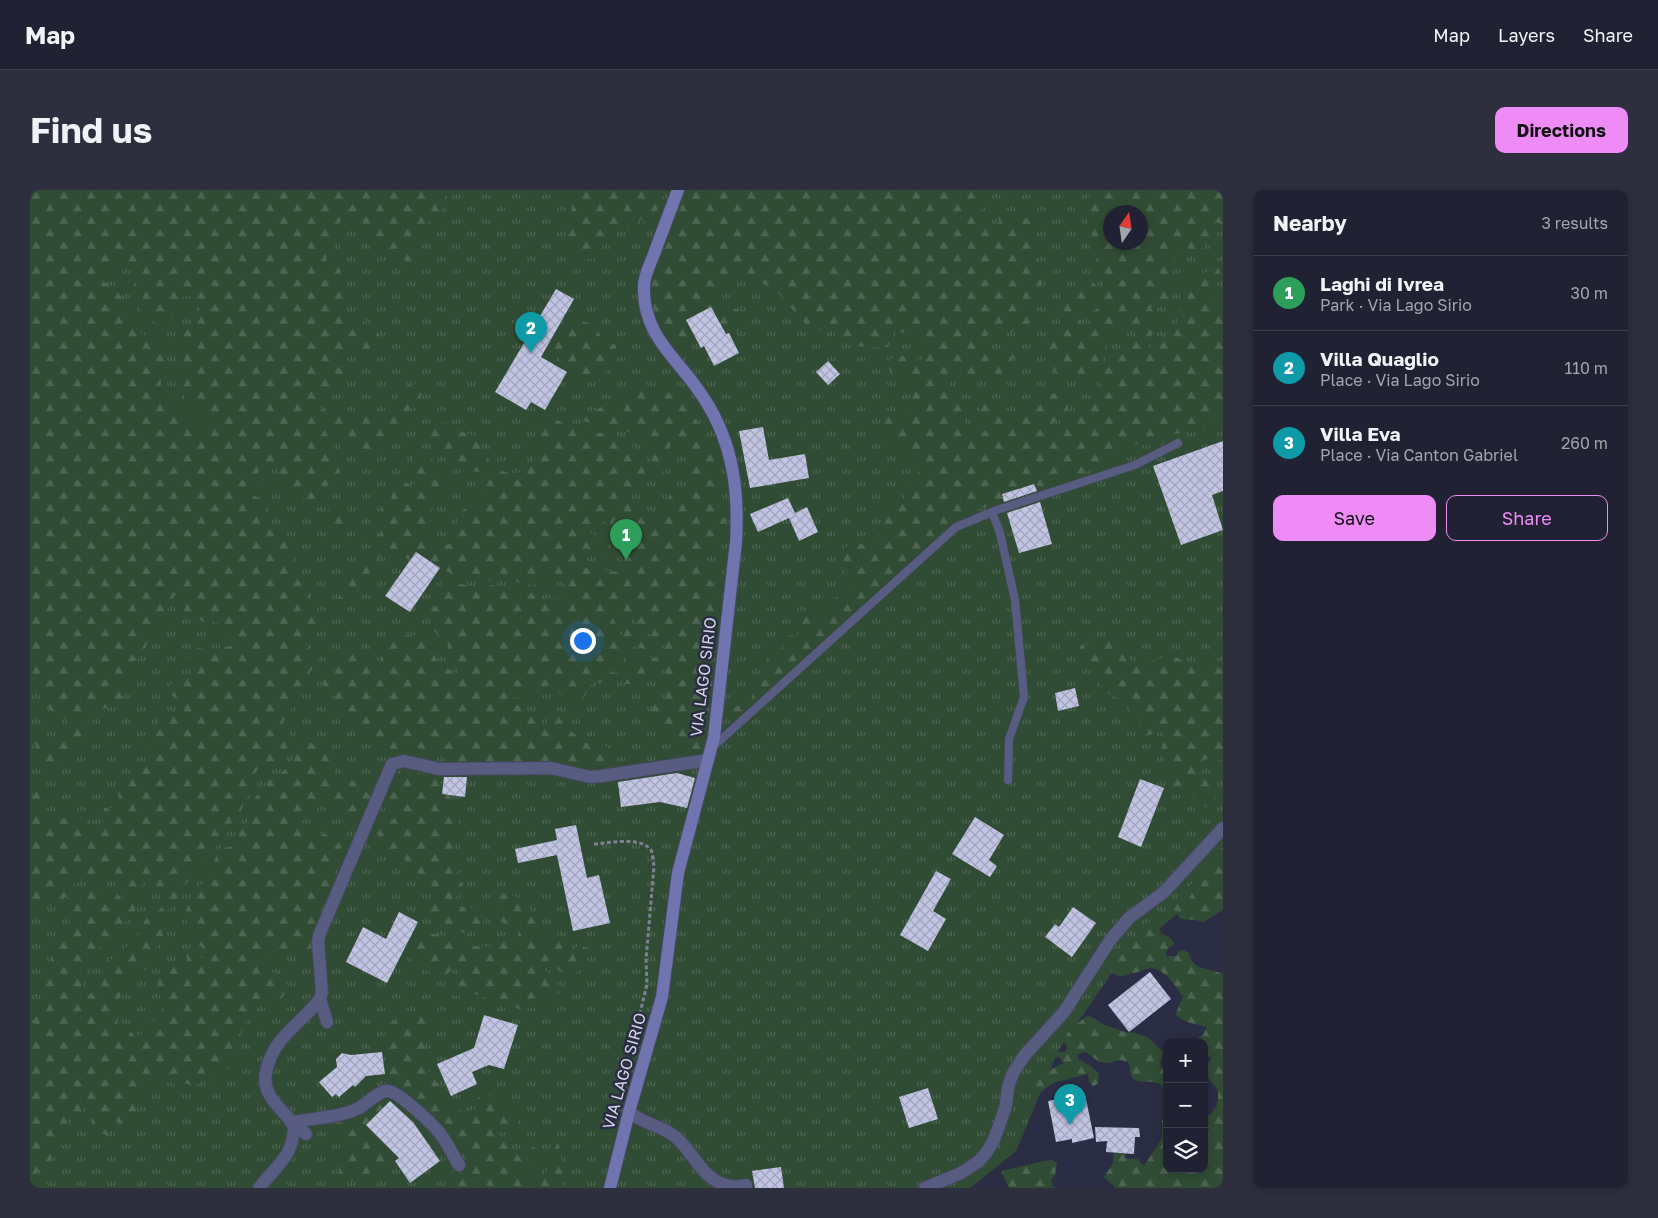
<!DOCTYPE html>
<meta charset="utf-8">
<style>
:root{--surface:#202233;--page:#2d2f3f;--text:#f1f3f6;--muted:#a2a4ac;--line:#3d3f4e;--accent:#ef8bf6}
body{margin:0;font-family:"Golos Text",sans-serif;background:var(--page);color:var(--text)}
.controls{position:absolute;right:15px;bottom:15px;display:grid;overflow:hidden;border-radius:10px;box-shadow:0 2px 12px #0003}
.controls button{width:45px;height:45px;display:grid;place-items:center;padding:0;border:0;border-bottom:1px solid var(--line);background:var(--surface);color:var(--text);font:25px sans-serif}
.compass{position:absolute;left:1073px;top:15px;width:45px;height:45px;border-radius:50%;background:var(--surface);box-shadow:0 2px 12px #0003;rotate:13deg}
.you{position:absolute;left:552px;top:450px;width:18px;height:18px;margin:-12px;border:4px solid #fff;border-radius:50%;background:#1a73e8;box-shadow:0 0 0 8px #1a73e833}
.badge{display:grid;place-items:center;width:32px;height:32px;border-radius:50%;background:var(--accent);color:#fff;font-size:16px;font-weight:700}
.pin{position:absolute;translate:-50% -41px;filter:drop-shadow(0 1px 2px #0008)}
.pin::after{content:'';position:absolute;top:26px;width:18px;height:15px;background:inherit;clip-path:polygon(0 0,100% 0,50% 100%)}
.list{margin:0;padding:0;list-style:none}
h2{display:flex;justify-content:space-between;align-items:center;height:65px;margin:0;padding:0 20px;font-size:21px}
h2 small{font-size:16px;font-weight:400;color:var(--muted)}
.list li{display:grid;grid-template-columns:32px 1fr auto;gap:15px;align-items:center;box-sizing:border-box;height:75px;padding:0 20px;border-top:1px solid var(--line)}
.list b{display:block;font-size:19px;white-space:nowrap}
.list p{margin:0;font-size:16px;white-space:nowrap;color:var(--muted)}
.list em{font-size:16px;font-style:normal;color:var(--muted)}
.actions{display:flex;gap:10px;padding:15px 20px}
.actions a{flex:1;padding:11px 0;border:1px solid var(--accent);border-radius:10px;text-align:center;font-size:18px;color:var(--accent)}
.actions .main{background:var(--accent);color:#111}
.icon{flex:none;width:28px;height:28px;fill:none;stroke:currentColor;stroke-width:2;stroke-linecap:round;stroke-linejoin:round}
.map{position:relative;flex:none;width:1193px;height:998px;overflow:hidden;border-radius:10px}
header{display:flex;align-items:center;gap:30px;box-sizing:border-box;height:70px;padding:0 25px;background:var(--surface);border-bottom:1px solid var(--line)}
header strong{font-size:24px}
nav{display:flex;gap:28px;margin-inline-start:auto;font-size:18px}
.intro{display:flex;align-items:center;justify-content:space-between;box-sizing:border-box;height:120px;padding:0 30px}
h1{margin:0;font-size:35px}
.button{padding:12px 22px;border-radius:10px;background:var(--accent);color:#111;font-size:18px;font-weight:700}
main{display:flex;gap:30px;padding:0 30px}
aside{flex:1;background:var(--surface);border-radius:10px;box-shadow:0 2px 12px #0003}
.map>svg:first-child{display:block}
.grass{fill:url(#grass-tufts);fill-rule:evenodd}
.forest{fill:url(#forest-firs);fill-rule:evenodd}
.building{fill:url(#building-cross-hatch)}
.lines{fill:none;stroke-linecap:round;stroke-linejoin:round}
.lane-casing{stroke:#46485e;stroke-width:9}
.street-casing{stroke:#46485e;stroke-width:14}
.secondary-casing{stroke:#46485e;stroke-width:14}
.path{stroke:#7e8094;stroke-width:3;stroke-dasharray:4 2.5;stroke-linecap:butt}
.lane{stroke:#595c81;stroke-width:8}
.street{stroke:#595c81;stroke-width:12}
.secondary{stroke:#7074af;stroke-width:12}
.labels{text-anchor:middle;dominant-baseline:central;stroke-width:5;stroke-linejoin:round;paint-order:stroke}
.street-label{font-size:16px;fill:#d4d6e5;stroke:#2b2d44}
</style>
<header>
<strong>Map</strong>
<nav><a>Map</a><a>Layers</a><a>Share</a></nav>
</header>
<div class="intro"><h1>Find us</h1><a class="button">Directions</a></div>
<main>
<div class="map">
<svg width="1193" height="998" viewBox="0 0 1193 998">
<defs>
<pattern id="grass-tufts" width="24" height="20" patternUnits="userSpaceOnUse" patternTransform="scale(1.25)"><rect width="24" height="20" fill="#314c34"/><path d="M3 7l-1-3M5 7V3M7 7l1-3M15 17l-1-3M17 17v-4M19 17l1-3" fill="none" stroke="#4e6551"/></pattern>
<pattern id="forest-firs" width="22" height="20" patternUnits="userSpaceOnUse" patternTransform="scale(1.25)"><rect width="22" height="20" fill="#314c34"/><path d="M5 1l3.5 6h-7zM16 11l3.5 6h-7z" fill="#4e6551"/></pattern>
<pattern id="building-cross-hatch" width="8" height="8" patternUnits="userSpaceOnUse" patternTransform="scale(1.25)"><rect width="8" height="8" fill="#c1c5e3"/><path d="M0 0l8 8M0 8l8-8" fill="none" stroke="#a1a4bc"/></pattern>
</defs>
<rect width="100%" height="100%" fill="#2b2d44"/>
<path class="grass" d="M0 0H1193V688L1169 705 1088 774 1028 861 986 961 940 998H0ZM1080 22H1110V52H1080Z"/>
<g class="forest">
<path d="M0 0H416L417 11 409 24 401 23V30L394 37 396 44 401 43 399 50 386 52 385 60 389 65 385 71 381 74 371 68H364L354 64 347 63 343 52 336 49 334 33 331 28 323 30 320 26 312 27 308 33V50L304 58 297 64 296 73 309 77C313 86 314 100 314 110 315 118 313 123 317 131H321L329 126 333 127 336 142 344 140 350 147 351 154 347 160C337 163 331 161 322 157L318 160 316 179 312 186 302 195 301 201 293 207 290 217 297 222H305L319 227 330 220 337 222 343 230 355 233C364 222 368 213 369 199 376 196 382 193 390 196 392 204 391 209 389 216 365 221 376 240 358 252L356 265H350L346 260 343 264 341 273H333L327 268 325 261 314 250 305 237 299 232 294 238C302 254 310 267 309 286L303 293 295 297 297 306 287 318 282 317 278 308C270 307 259 308 254 300 252 296 253 292 252 288 249 281 244 276 238 272L230 274 228 283 237 292 235 298 220 292 217 296V304L238 310C238 321 238 335 245 344 248 347 252 349 255 351 267 357 266 366 264 378L279 398 281 406 268 413 270 420C284 423 288 422 291 437 286 443 280 444 275 450L276 455 288 466C288 474 285 477 279 482L281 488 253 532 256 540 261 545 256 563 244 579 235 582 229 578 222 587 225 595 218 602 207 631 198 635 189 654 182 660 165 684 151 699 149 710 144 716 133 725 130 732 134 752C122 758 119 766 116 779 103 789 83 799 93 818L88 828 87 838 99 840 106 847 113 843 112 838 132 825C135 807 116 786 139 773L153 776 157 771 156 763 160 760C165 766 169 769 178 767L174 759 166 753 164 744 159 737 155 727 157 718 163 702 177 689 187 664 193 658 204 656 208 653V642L218 631 226 606 238 597 231 588C236 587 242 588 247 585 258 581 267 561 276 552 286 553 300 561 303 571 306 577 304 585 304 592L320 589 329 595 337 594C343 609 340 623 323 628 317 625 317 620 313 616 308 612 299 610 293 610 287 620 282 619 272 620L268 626C270 628 271 631 273 633 284 645 306 642 312 659 314 666 315 667 314 674L308 678 305 683 291 727 284 737 281 762 270 764 249 758 241 762 235 772 237 781C248 783 259 788 255 802 254 806 252 809 248 811 242 815 232 813 224 814 218 830 202 854 207 870L203 878 191 879 190 887 185 891 179 886C174 889 171 894 164 896L153 893 146 895 139 890 135 885H127L122 890 121 895 109 901C106 909 108 914 106 922 104 929 100 935 97 942L82 927 77 928 76 936 82 939 78 946 71 943 62 936 61 920 55 917 48 926 44 925 38 929C35 938 35 948 31 956 23 972 5 979 0 996V838L2 841C6 834 5 832 0 827V810L15 807 13 791C15 788 19 785 21 781 24 771 16 758 27 750 31 748 36 747 39 746L41 736 38 727 41 717 50 713 54 705 60 701 72 706 76 700 82 698 92 709 98 695 93 691 88 685 66 691 50 687 45 689C44 696 47 701 45 708L34 707C24 720 9 718 0 705V633L4 628 0 624V608L3 609 6 597 13 591 18 597 16 607 8 621 22 623 27 628 45 629 50 634 60 629 59 637 63 644 70 640 74 618H84L89 613 88 596 93 591 106 586 120 570C118 560 123 534 131 529 137 525 148 525 155 524L151 514 138 501 144 487 169 482V476L165 471 159 468 158 463 161 457 171 458 176 461 206 455 188 433 182 431 175 433 167 428 165 422 157 423 152 419V411L148 403C135 413 139 422 132 435 129 439 126 439 123 442 117 449 116 457 113 465L104 471V483L91 510 82 517 71 519 60 528 56 537 54 549C40 556 46 560 43 573 20 588 14 569 4 552L8 548C18 552 25 552 35 550L38 546 40 536 30 523 21 521 7 502 5 484 0 480ZM80 73C87 74 96 74 101 81 105 87 104 94 104 100 104 118 119 132 136 137L147 123 154 106 166 107 170 121C165 129 157 138 153 147 145 166 148 201 161 218 166 223 173 228 179 232L178 239 168 237 131 199C129 186 141 170 134 158 128 147 113 147 106 138 92 119 99 105 74 92L72 81ZM113 693C124 695 134 699 133 712 133 716 133 716 130 719 127 723 121 724 117 728 111 735 108 745 105 753L95 757 84 769H78L65 792 71 797 72 805 67 806 65 801 58 805 50 799 59 783 65 763 71 755 88 747 94 734 105 723 106 707 109 698Z"/>
<path d="M539 0H636L618 42 612 28 603 37 596 41 587 38H580C573 46 574 58 567 66 563 71 557 69 552 67 526 54 539 36 542 16 542 10 541 5 539 0Z"/>
<path d="M659 0H954L952 20 961 43 970 35 967 23 978 20 986 25 1001 30 1006 42C1000 57 1003 58 1009 72 1012 79 1012 87 1012 95L1000 99 1004 113V127L992 140 957 145 954 158 977 160 986 154 987 166 977 173 970 187 959 191 951 185 939 191 928 184 920 192 919 199 928 201 936 234 945 240 960 241 963 226 952 222 946 211V200L956 198 973 226 990 229 1008 217 1021 204 1033 201 1039 210 1037 221 1014 240 1032 236 1049 228 1073 200 1069 186 1046 192 1030 188 1024 181 1018 158 1022 151 1031 141 1028 114 1039 108C1044 96 1047 91 1061 90L1065 94 1066 100H1070L1074 93V88L1066 83 1059 82 1065 73 1071 60 1057 38 1060 18 1059 7 1069 0H1193V35L1186 32C1182 43 1178 54 1170 62L1154 60 1148 63 1140 77 1139 85 1141 93V104L1137 112 1127 109 1121 118C1132 132 1123 141 1117 155L1121 159 1127 156 1145 144 1152 114 1156 109 1157 93C1166 85 1177 81 1189 79L1191 85 1181 99V106L1187 109 1193 110V225H1189L1180 232 1176 240C1165 245 1153 240 1142 245 1138 247 1134 253 1130 257L1096 253 1087 271 1079 275 1055 282 1044 287 1032 289 1013 297 1004 294 972 303 974 311 934 324 910 343 699 542 703 517 720 513 726 493 731 488 738 466 753 457 757 445 765 446 769 443 771 434 777 425 795 422 797 412 803 411 815 397 823 396 820 385 814 382 809 376 808 363 820 354H841L845 348 853 341C853 331 850 323 853 313L875 311V297L883 290 890 281 870 258 867 252 858 246 852 239 850 229 855 225 864 226H873C879 217 881 208 886 199L880 195 875 190 860 183 858 171C870 163 879 167 892 170L897 163 893 151 879 143 864 142 858 157C830 159 817 157 799 135L793 136 790 141 780 139 747 102 727 90 709 86 695 88 692 95 677 108 688 114 697 113 705 118 718 129 717 138C710 142 702 141 696 144L656 130 662 142 658 153 652 158 643 156 626 134 620 114 619 94ZM1080 22H1110V52H1080ZM1058 111 1069 117 1062 122 1059 127C1062 135 1062 139 1056 145 1051 139 1053 132 1048 126ZM1097 136 1105 142 1108 150 1097 157 1089 159 1083 163 1082 173H1074L1072 168 1076 161 1078 147 1089 137Z"/>
<path d="M539 119 553 131 565 136 573 150 586 155C585 168 583 167 578 178 570 195 565 194 547 190L531 170 516 158Z"/>
<path d="M619 197C628 197 636 199 644 205 657 214 686 256 688 271 689 283 687 297 689 309 692 320 699 331 694 343 693 346 688 348 686 351 678 360 674 374 675 386L691 399 674 561 668 566C655 563 615 535 622 519 624 512 631 510 637 507L630 491 637 475 631 470C626 484 620 487 606 483L601 494H596L591 490 568 493 566 489C557 497 559 507 545 513 535 509 530 508 526 497L520 502 508 507 502 500 496 502 489 509 481 507 480 510 498 521 508 531 514 536 521 526H528L541 541 556 553C577 553 581 557 589 576L430 575C422 573 416 569 409 565 393 556 367 553 354 568L350 563 348 555 330 547 320 537 316 528 304 507 291 492 290 484 300 481 307 482 309 469 316 462C331 464 332 467 343 477L349 478 354 458 361 448C376 444 393 443 406 453L405 466 409 478 415 477 426 484 429 482C431 468 422 467 418 458 417 455 418 452 417 449 402 445 397 432 401 417L406 416 413 409 411 393 414 391 452 398 462 395 470 396 491 402 502 403 515 414 520 408 536 409 542 402 532 391 517 384 508 389 503 396 479 390 454 391 440 385 434 388 426 387 386 362 381 369 371 367 354 359 326 404 324 411 314 416 306 414 308 408 319 404 313 400V393L325 388 322 383 324 377 329 376 332 372 330 362 341 363 343 357 338 354 336 345 342 344 347 346 351 343 352 319 355 313 360 314 364 295 373 291 380 296 384 292 388 275 382 271V263L390 260 400 264C408 281 399 280 419 289 416 301 405 309 402 321 398 337 397 359 420 354L431 322 437 317 448 312 455 302 458 291 454 283 436 280 427 276 396 248 398 236 406 229C420 234 431 243 445 246 455 262 462 285 485 283 501 282 508 266 506 252 505 240 501 232 514 224L533 233 539 231 557 241 589 246 594 249 604 258 607 264 614 277 617 289C612 295 606 298 600 303V315L610 322V326L614 332C618 331 623 332 627 330 636 327 634 311 642 305L652 309 671 300 675 294 670 291 664 292 659 278 661 261 657 253 649 251 642 252C635 262 633 274 633 286L625 287C619 277 620 265 615 257 602 234 575 238 554 231L553 227 558 223ZM587 324 596 331 599 339 595 345 588 343 584 346V357L591 362 592 371 598 379 593 385 590 382C579 382 570 379 562 371L560 376 555 378 552 374 555 369V363L559 359 572 366H578L580 361 577 350 558 342 559 337 569 338 573 331 581 339ZM577 416 587 424 602 428 614 442 623 446 635 457 632 466 622 468 618 464 620 462 627 463V458L611 445 603 435 594 437 595 443 590 445 584 430 576 422ZM605 456 611 458C612 462 612 465 607 467L608 477 603 479 597 474 594 465 597 460ZM576 458 581 460C581 469 591 471 594 478 589 485 582 484 577 478V472L572 463Z"/>
<path d="M308 316H314L319 320C321 333 316 341 304 347 294 341 294 330 298 320Z"/>
<path d="M1054 444 1088 453 1106 476C1119 473 1140 461 1151 470 1153 471 1154 474 1156 477L1166 478 1174 475 1193 479V571L1182 568 1173 570 1170 582 1185 604 1186 610 1179 617 1168 615 1160 598C1151 604 1141 609 1134 598 1154 587 1136 575 1132 564 1130 557 1134 554 1134 548 1134 545 1133 543 1133 540L1127 539 1122 544 1115 546 1108 529 1089 508 1077 503 1066 489 1062 477 1048 461 1052 454 1061 456Z"/>
<path d="M381 581C414 588 421 601 429 633L419 647 429 668 425 691 434 693 425 709 426 716 452 719 456 729C450 736 442 737 437 744L407 733 399 722 404 711 405 702C397 693 389 684 381 675 366 661 344 656 348 631L356 628 362 630 368 626C362 618 352 606 362 596 364 595 367 594 369 592 373 586 374 584 381 581Z"/>
<polygon points="1191,658 1193,658 1193,720 1173,732 1165,730 1151,729 1140,715 1150,705 1156,712 1160,708 1162,701 1159,697"/>
<path d="M472 703 490 708 499 714 507 738 515 752 523 744C533 746 538 751 543 760L549 755 560 759 558 766 544 785C531 785 528 780 520 772L512 775C517 785 527 792 533 801L508 816 492 820 445 804 434 806 425 805 421 799 423 791 431 784 424 777 417 785C396 785 386 775 374 759L384 741 429 748 437 751 443 756 466 757 470 749 478 748 487 750 489 740 471 732 464 719 473 716 464 709Z"/>
<path d="M1122 729 1129 737 1131 744C1138 745 1141 748 1145 754L1139 757 1136 762V766H1147L1148 761 1154 760 1159 763C1162 781 1180 778 1193 784V998H1086L1074 987 1083 973V963H1096L1095 968 1108 969 1114 976 1132 948V931L1137 922V979H1174V925H1180L1186 917 1188 911V900L1179 889 1176 876 1182 867 1174 866V852H1165L1167 848 1173 845 1177 837 1157 832 1145 825 1153 807C1144 794 1129 769 1110 782 1097 782 1093 792 1080 781L1089 766Z"/>
<path d="M405 823 409 824 415 829V835L411 839H399L393 871 395 876 404 887 413 907 433 922 447 919 455 926 458 923 448 913V908L453 901 458 904 461 909 480 917C486 930 491 927 483 942H467C469 947 487 965 493 971L497 969 501 958 506 956 510 958 511 970 507 975 499 978 497 983 500 988 505 991 513 986 523 973 522 960 527 951C531 957 535 992 533 998H462L451 992 450 988 437 982 436 979 439 974 437 970 431 967 398 925 390 910 384 908 381 909 356 896 358 880 353 848 354 844 362 839 360 832Z"/>
<path d="M1057 826 1062 827 1075 835 1095 842 1105 843 1119 848 1133 862 1130 874 1133 880 1137 881V906C1135 903 1133 898 1131 895 1123 888 1106 897 1101 885 1100 882 1100 877 1099 873 1086 866 1087 874 1076 873 1066 872 1063 866 1055 862L1048 864V869L1061 876 1069 884 1068 894 1063 896 1059 892 1058 884 1023 893 1011 902 1004 897C1008 878 1021 882 1033 873L1030 868 1023 866 1022 862H1034L1037 859 1036 854 1031 851 1045 835Z"/>
<path d="M349 909 356 915 336 935 365 964C351 973 339 980 348 998H336L333 992 312 989C306 970 306 975 315 959L312 941 304 945 297 937H292L289 933 302 929 312 933 322 926 334 923Z"/>
<polygon points="1022,970 1027,973 1025,985 1021,991 1023,997 1027,998 979,998 971,981 1015,971"/>
<path d="M423 979 446 994 449 998H415C423 993 421 987 423 979Z"/>
</g>
<g class="building">
<polygon points="526,99 544,109 511,167 537,182 515,220 501,212 496,220 465,202"/>
<polygon points="681,117 696,144 699,143 709,163 684,176 674,156 671,158 656,130"/>
<polygon points="798,171 810,184 798,195 786,182"/>
<polygon points="733,237 739,270 775,264 779,288 720,298 709,241"/>
<polygon points="1193,251 1193,301 1182,305 1193,340 1151,355 1123,276"/>
<polygon points="1004,294 1007,301 974,312 972,304"/>
<polygon points="758,308 765,323 777,317 788,342 769,351 759,328 728,342 720,324"/>
<polygon points="1010,312 1022,354 989,363 977,323"/>
<polygon points="386,362 410,378 380,422 355,406"/>
<polygon points="1045,498 1049,516 1028,521 1025,503"/>
<polygon points="647,583 665,588 657,618 630,612 591,617 588,592"/>
<polygon points="414,587 437,587 435,607 412,604"/>
<polygon points="1110,589 1134,598 1111,657 1088,647"/>
<polygon points="945,627 974,645 959,670 967,676 960,687 922,664"/>
<polygon points="546,635 557,688 569,685 580,733 543,741 527,665 488,673 485,659 527,650 525,639"/>
<polygon points="906,681 921,689 903,721 916,729 898,761 870,745"/>
<polygon points="1043,717 1066,733 1042,767 1015,747 1025,734 1029,737"/>
<polygon points="369,722 388,732 357,793 316,772 333,737 356,749"/>
<polygon points="1120,782 1141,809 1099,842 1078,815"/>
<polygon points="454,825 488,835 474,879 459,875 442,882 447,894 421,906 407,874 444,858"/>
<polygon points="352,862 355,884 336,886 325,897 323,895 309,907 306,904 302,907 289,892 307,877 306,869 312,863 321,865"/>
<polygon points="898,898 908,929 879,938 869,907"/>
<polygon points="1055,904 1064,948 1042,953 1042,949 1026,952 1018,911"/>
<polygon points="360,911 383,932 410,971 380,993 365,971 369,968 336,935"/>
<polygon points="1065,937 1109,938 1110,947 1105,947 1104,964 1076,962 1077,951 1066,952"/>
<polygon points="751,977 754,998 725,998 722,981"/>
</g>
<g class="lines">
<g class="lane-casing">
<g id="lane">
<polyline points="962,322 970,343 985,410 994,507 979,549 978,590"/>
<polyline points="685,555 926,337 967,320 1105,275 1148,253"/>
</g>
</g>
<g class="street-casing">
<g id="street">
<polyline points="290,809 297,832"/>
<path d="M599 922C611 932 627 935 640 943 663 957 670 991 700 996 705 997 711 996 716 995"/>
<path d="M261 932C279 929 313 927 329 918 336 914 350 900 358 901 369 902 404 935 411 945 418 954 423 965 429 975"/>
<polyline points="261,932 276,944"/>
<path d="M229 998C238 986 251 975 258 962 261 956 264 945 264 939 262 923 230 911 236 882 243 847 270 835 290 809L292 802 288 751 290 743 362 574 374 571 409 579 521 578 560 587 572 586 678 570"/>
<polyline points="895,998 931,983 948,972 956,963 963,952 969,936 976,915 978,897 983,883 994,866 1034,822 1081,749 1099,728 1134,702 1193,638"/>
</g>
</g>
<g class="secondary-casing">
<path id="secondary" d="M580 998 599 922 632 807 648 683 684 547 706 352C709 301 703 253 675 210 651 170 612 148 614 96 614 86 620 74 624 64 632 42 640 21 648 0"/>
</g>
<path class="path" d="M564 654C580 653 610 646 621 660 623 664 623 671 624 676L616 770 617 794 609 828"/>
<use href="#lane" class="lane"/>
<use href="#street" class="street"/>
<use href="#secondary" class="secondary"/>
</g>
<g class="labels">
<g class="street-label">
<text transform="translate(673 487) rotate(-83)">VIA LAGO SIRIO</text>
<text transform="translate(594 881) rotate(-74)">VIA LAGO SIRIO</text>
</g>
</g>
</svg>
<div class="controls">
<button>+</button>
<button>−</button>
<button><svg class="icon" aria-label="layers" viewBox="0 0 24 24"><path d="M12 4l9 5-9 5-9-5zM3 14l9 5 9-5"/></svg></button>
</div>
<svg class="compass" viewBox="-18 -18 36 36"><path d="M0-13l5 13h-10z" fill="#e53935"/><path d="M0 13l5-13h-10z" fill="#a2a4ac"/></svg>
<div class="you"></div>
<div class="pin badge" style="left:596px;top:370px;background:#2e9e5b">1</div>
<div class="pin badge" style="left:501px;top:163px;background:#0f9aa8">2</div>
<div class="pin badge" style="left:1040px;top:935px;background:#0f9aa8">3</div>
</div>
<aside>
<h2>Nearby<small>3 results</small></h2>
<ul class="list">
<li><span class="badge" style="background:#2e9e5b">1</span><div><b>Laghi di Ivrea</b><p>Park · Via Lago Sirio</p></div><em>30 m</em></li>
<li><span class="badge" style="background:#0f9aa8">2</span><div><b>Villa Quaglio</b><p>Place · Via Lago Sirio</p></div><em>110 m</em></li>
<li><span class="badge" style="background:#0f9aa8">3</span><div><b>Villa Eva</b><p>Place · Via Canton Gabriel</p></div><em>260 m</em></li>
</ul>
<div class="actions"><a class="main">Save</a><a>Share</a></div>
</aside>
</main>
